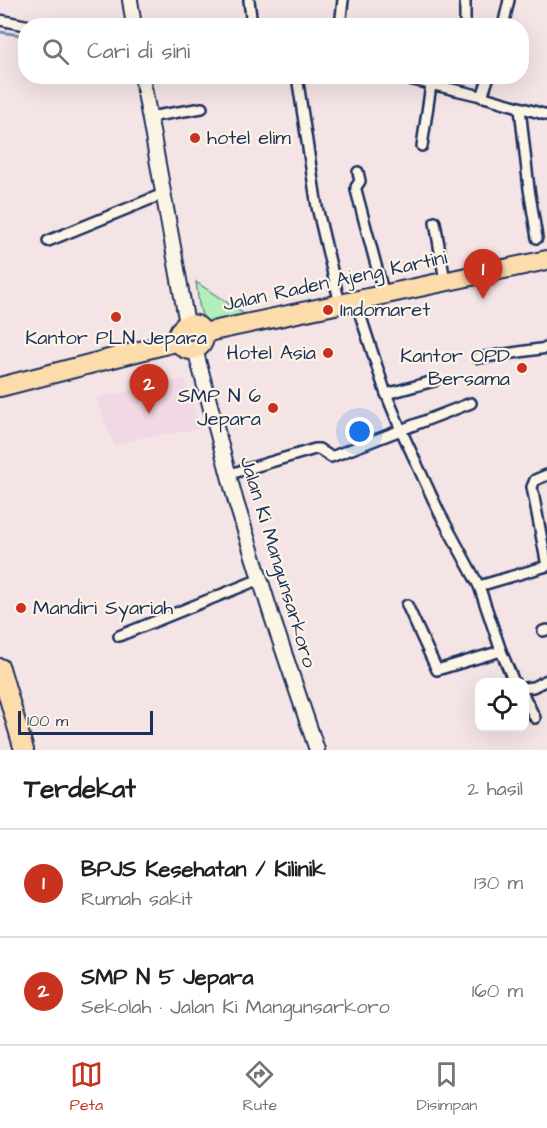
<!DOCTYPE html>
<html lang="id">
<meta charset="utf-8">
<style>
:root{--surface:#fff;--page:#f6f6f6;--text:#202124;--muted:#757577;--line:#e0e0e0;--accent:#c8321e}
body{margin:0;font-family:"Architects Daughter",sans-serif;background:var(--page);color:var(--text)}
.controls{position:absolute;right:18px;bottom:18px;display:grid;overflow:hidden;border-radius:12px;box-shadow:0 6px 24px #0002}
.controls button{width:54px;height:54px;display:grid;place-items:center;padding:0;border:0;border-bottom:2px solid var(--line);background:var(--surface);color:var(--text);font:30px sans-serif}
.scale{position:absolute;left:18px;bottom:15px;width:135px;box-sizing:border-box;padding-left:6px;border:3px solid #1b2f5e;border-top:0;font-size:16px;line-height:21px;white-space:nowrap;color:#1b2f5e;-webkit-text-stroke:4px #fcf5e5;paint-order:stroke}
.you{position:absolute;left:360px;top:432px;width:21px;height:21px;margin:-15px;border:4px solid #fff;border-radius:50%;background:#1a73e8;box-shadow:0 0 0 9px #1a73e833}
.badge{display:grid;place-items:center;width:39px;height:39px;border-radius:50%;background:var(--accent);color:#fff;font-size:20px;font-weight:700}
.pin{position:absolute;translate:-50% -50px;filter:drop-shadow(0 2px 3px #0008)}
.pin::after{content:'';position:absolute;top:32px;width:21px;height:18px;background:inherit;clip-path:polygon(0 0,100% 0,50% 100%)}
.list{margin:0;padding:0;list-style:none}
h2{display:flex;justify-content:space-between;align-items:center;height:78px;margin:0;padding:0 24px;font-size:26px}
h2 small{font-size:20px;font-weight:400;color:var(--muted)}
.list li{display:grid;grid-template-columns:39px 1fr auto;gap:18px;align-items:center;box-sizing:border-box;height:108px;padding:0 24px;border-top:2px solid var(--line)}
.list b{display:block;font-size:22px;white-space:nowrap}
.list p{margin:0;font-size:20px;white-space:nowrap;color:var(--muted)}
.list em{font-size:20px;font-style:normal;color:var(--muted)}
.icon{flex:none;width:33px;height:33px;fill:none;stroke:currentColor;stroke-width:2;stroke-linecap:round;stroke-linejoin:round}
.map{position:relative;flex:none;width:547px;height:750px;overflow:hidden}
.search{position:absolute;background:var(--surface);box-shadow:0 6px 24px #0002;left:18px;right:18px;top:18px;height:66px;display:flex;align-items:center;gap:15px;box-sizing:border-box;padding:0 21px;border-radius:24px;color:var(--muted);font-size:22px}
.sheet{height:294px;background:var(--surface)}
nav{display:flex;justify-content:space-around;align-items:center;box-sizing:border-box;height:84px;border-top:2px solid var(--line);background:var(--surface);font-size:16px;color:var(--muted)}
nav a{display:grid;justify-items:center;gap:3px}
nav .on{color:var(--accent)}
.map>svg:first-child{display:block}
.built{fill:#f0d8e5}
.green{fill:#b0f0b8;stroke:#66908b;stroke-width:1.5}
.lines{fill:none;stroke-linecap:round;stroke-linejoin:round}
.stream{stroke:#7391ba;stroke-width:3}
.street-casing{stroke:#1b2f5e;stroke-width:14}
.secondary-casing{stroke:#1b2f5e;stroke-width:18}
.highway-casing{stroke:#1b2f5e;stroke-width:22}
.street{stroke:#fcf5e5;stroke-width:9}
.secondary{stroke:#fcf5e5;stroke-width:14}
.highway{stroke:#fddcac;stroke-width:18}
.poi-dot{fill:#c8321e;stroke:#fcf5e5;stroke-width:2}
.labels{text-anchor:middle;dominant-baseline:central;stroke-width:4.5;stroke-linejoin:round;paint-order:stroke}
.poi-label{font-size:20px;fill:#1b2f5e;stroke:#fcf5e5;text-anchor:start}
.street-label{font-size:20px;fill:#1b2f5e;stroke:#fcf5e5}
</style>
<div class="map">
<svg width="547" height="750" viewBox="0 0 547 750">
<rect width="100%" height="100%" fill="#f5e4e5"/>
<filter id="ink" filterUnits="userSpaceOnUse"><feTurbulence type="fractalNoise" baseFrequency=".0167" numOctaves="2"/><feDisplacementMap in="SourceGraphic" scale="12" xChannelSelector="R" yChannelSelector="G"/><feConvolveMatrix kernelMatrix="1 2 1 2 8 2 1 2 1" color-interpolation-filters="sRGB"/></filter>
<g filter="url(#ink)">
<polygon class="built" points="185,379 200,429 144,437 114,445 96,398"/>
<path class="green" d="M196 282 262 326 217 333C197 316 200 308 196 282Z"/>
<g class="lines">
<polyline class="stream" points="0,32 26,36"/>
<g class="street-casing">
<g id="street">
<polyline points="249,0 252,26"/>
<polyline points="0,20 30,26"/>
<polyline points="340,26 343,0"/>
<polyline points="465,26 465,0"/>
<polyline points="503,26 509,0"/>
<polyline points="297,76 317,207 340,304"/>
<polyline points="396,76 477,95 547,115"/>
<polyline points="482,97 489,76"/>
<polyline points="520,108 529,189 537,238"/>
<polyline points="149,117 202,108"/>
<polyline points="422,146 431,85"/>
<polyline points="358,172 360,181 356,187 356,190 384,295"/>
<polyline points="435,222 445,281"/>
<polyline points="48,241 163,194"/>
<polyline points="356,302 385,391 401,430 439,512 479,586 501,651 514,682"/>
<polyline points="478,358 547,348"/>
<polyline points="386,394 434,381"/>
<polyline points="230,474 315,449 319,449 331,457 471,403"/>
<polyline points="547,566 532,487 535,480 547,475"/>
<polyline points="479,586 547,566"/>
<polyline points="407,605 437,670 501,651"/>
<polyline points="543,631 547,630"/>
<polyline points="119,636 260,579"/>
<polyline points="524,688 533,687 547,680"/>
<polyline points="524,696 535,718"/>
</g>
</g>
<g class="secondary-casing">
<g id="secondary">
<polyline points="130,0 134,26"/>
<polyline points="142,76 187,324"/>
<polyline points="195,349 236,502 272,617 317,750"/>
</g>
</g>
<g class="highway-casing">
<g id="highway">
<circle cx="191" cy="337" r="13"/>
<polyline points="203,333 547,260"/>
<polyline points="0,387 179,341"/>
<polyline points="0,668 24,750"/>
</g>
</g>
<use href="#street" class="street"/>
<use href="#secondary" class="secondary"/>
<use href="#highway" class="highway"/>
</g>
</g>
<g class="poi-dot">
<circle cx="195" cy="138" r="6"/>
<circle cx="328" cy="310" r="6"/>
<circle cx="116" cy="317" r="6"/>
<circle cx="328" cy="353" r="6"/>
<circle cx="522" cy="368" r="6"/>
<circle cx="273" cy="408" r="6"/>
<circle cx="21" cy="608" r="6"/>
</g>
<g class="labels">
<g class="poi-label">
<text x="207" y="138">hotel elim</text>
<text x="340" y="310">Indomaret</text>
<text x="116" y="338" text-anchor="middle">Kantor PLN Jepara</text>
<text x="316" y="353" text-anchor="end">Hotel Asia</text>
<text x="510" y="356" text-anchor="end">Kantor OPD<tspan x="510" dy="23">Bersama</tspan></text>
<text x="261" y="396" text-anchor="end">SMP N 6<tspan x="261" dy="23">Jepara</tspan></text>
<text x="33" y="608">Mandiri Syariah</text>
</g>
<g class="street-label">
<text transform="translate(335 281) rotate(-12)">Jalan Raden Ajeng Kartini</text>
<text transform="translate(278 562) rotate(73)">Jalan Ki Mangunsarkoro</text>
</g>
</g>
</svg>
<div class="controls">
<button><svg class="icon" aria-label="locate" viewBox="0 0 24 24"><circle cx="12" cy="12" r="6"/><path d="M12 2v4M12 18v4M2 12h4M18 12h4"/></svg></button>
</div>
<div class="scale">100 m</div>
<div class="you"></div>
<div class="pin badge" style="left:483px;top:299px">1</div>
<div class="pin badge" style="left:149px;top:414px">2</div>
<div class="search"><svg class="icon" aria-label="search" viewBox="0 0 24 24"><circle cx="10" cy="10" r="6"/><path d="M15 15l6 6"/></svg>Cari di sini</div>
</div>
<section class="sheet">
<h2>Terdekat<small>2 hasil</small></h2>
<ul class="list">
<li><span class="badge">1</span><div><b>BPJS Kesehatan / Kilinik</b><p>Rumah sakit</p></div><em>130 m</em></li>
<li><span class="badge">2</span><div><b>SMP N 5 Jepara</b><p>Sekolah · Jalan Ki Mangunsarkoro</p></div><em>160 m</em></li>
</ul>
</section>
<nav>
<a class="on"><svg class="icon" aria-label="map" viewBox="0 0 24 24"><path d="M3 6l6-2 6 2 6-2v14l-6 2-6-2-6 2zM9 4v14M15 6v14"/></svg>Peta</a>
<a><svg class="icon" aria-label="directions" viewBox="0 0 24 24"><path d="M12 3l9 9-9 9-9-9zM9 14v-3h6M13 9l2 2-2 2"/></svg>Rute</a>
<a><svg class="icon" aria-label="saved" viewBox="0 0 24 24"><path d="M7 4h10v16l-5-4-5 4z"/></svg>Disimpan</a>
</nav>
